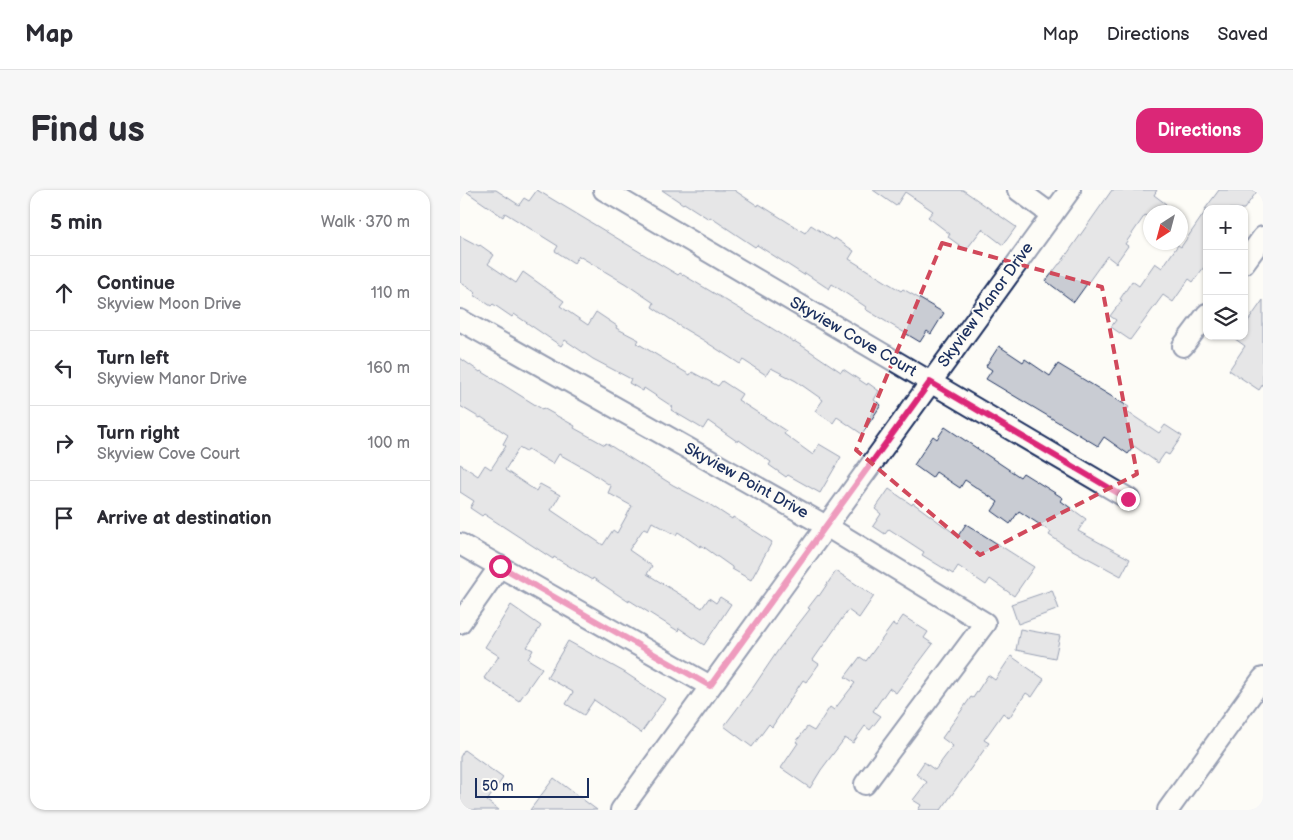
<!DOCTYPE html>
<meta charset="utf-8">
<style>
:root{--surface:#fff;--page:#f7f7f7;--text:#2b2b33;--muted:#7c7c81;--line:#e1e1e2;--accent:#db2777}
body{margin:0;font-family:"Balsamiq Sans",sans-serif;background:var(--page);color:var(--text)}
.controls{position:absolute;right:15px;top:15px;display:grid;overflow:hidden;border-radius:10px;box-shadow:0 1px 4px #0004}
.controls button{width:45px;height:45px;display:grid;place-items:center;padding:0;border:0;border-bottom:1px solid var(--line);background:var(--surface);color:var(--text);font:25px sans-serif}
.compass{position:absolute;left:683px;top:15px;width:45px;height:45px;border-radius:50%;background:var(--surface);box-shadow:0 1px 4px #0004;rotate:216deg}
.scale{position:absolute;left:15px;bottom:12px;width:114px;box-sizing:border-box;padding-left:5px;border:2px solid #1b2f5e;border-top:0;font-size:14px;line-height:18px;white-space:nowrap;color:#1b2f5e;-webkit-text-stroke:4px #fdfcf7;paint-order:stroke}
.stop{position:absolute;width:15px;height:15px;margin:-11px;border:4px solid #db2777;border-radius:50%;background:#fff}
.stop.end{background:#db2777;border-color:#fff;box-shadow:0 1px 5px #0008}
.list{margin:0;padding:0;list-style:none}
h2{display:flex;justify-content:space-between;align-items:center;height:65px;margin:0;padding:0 20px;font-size:21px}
h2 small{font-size:16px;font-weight:400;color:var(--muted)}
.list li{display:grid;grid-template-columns:32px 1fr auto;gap:15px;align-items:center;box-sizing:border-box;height:75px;padding:0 20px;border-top:1px solid var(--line)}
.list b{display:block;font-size:19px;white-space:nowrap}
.list p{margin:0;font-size:16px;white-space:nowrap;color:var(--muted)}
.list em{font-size:16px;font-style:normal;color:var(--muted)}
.icon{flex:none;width:28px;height:28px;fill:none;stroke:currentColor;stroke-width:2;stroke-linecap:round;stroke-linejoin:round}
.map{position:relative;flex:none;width:803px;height:620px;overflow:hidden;border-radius:15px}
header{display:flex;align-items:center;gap:30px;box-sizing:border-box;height:70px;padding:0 25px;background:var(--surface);border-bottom:1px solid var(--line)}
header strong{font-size:24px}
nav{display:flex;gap:28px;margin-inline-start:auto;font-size:18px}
.intro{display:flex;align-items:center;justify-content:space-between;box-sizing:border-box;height:120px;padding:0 30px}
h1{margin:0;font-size:35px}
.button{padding:12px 22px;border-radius:15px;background:var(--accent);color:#fff;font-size:18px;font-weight:700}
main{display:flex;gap:30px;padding:0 30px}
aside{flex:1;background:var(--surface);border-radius:15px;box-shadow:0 1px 4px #0004}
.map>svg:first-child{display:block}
.building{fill:#c9ccd3;stroke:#1b2f5e;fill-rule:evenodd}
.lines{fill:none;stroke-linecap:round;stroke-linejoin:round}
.minor-casing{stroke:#1b2f5e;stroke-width:24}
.minor{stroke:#fdfcf7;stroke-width:20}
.route{stroke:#db2777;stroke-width:6}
.marked{fill:none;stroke:#d1495b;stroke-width:4;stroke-dasharray:10 6;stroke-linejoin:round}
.labels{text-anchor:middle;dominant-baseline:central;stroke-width:4;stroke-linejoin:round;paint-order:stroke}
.street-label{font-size:16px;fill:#1b2f5e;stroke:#fdfcf7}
</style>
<header>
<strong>Map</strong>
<nav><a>Map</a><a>Directions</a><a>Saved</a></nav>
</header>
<div class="intro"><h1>Find us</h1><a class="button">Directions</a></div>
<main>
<aside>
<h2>5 min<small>Walk · 370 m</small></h2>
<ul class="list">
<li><svg class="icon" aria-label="ahead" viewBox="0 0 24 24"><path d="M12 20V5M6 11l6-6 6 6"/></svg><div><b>Continue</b><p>Skyview Moon Drive</p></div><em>110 m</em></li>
<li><svg class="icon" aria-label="left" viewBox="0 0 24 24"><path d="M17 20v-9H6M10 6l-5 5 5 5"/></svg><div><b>Turn left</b><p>Skyview Manor Drive</p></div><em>160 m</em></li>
<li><svg class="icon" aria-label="right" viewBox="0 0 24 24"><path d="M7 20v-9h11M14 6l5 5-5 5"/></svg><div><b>Turn right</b><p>Skyview Cove Court</p></div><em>100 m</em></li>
<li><svg class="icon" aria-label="arrive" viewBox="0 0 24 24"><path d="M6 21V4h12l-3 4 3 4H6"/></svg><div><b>Arrive at destination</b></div></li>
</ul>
</aside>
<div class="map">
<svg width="803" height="620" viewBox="0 0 803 620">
<rect width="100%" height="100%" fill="#fdfcf7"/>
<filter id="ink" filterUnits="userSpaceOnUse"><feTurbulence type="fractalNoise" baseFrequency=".02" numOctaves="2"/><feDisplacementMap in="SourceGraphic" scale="10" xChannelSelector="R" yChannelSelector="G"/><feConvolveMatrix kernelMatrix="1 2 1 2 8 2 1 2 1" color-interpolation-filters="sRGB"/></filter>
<g filter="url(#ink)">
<g class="building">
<polygon points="4,0 36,0 59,15 64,8 69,11 77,0 218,85 220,83 287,123 334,152 334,151 344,157 381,182 383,179 407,195 408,193 419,201 414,210 421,215 402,244 377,227 373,233 355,221 363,210 336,191 311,178 306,185 283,170 280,174 243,150 216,134 216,133 192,117 194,113 166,94 119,66 114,73 95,61 98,56 45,23 43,27"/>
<polygon points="202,0 274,0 298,16 299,14 345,43 351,35 374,50 375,48 394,61 389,69 441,101 443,99 484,123 471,144 467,141 460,152 405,119 406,117 372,94 369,99 345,83 344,85 297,55 295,57 250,27 249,29 224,13 223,14"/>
<polygon points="413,0 503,0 556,37 543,55 522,39 506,60 488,47 490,44 468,27 473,21 445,2 436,16"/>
<polygon points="652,0 697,0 694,5 706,14 700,22 690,22 690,29 685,25 665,54 668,56 656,73 647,66 614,112 586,91 599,74 600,74"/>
<polygon points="759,0 798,0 784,19 745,19"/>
<polygon points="747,19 747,73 733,92 729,89 713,112 703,105 670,150 651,137 656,130 650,126 662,110 660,109 672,91 679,96 695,73 702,78 718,55 721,57"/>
<polygon points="0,46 19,56 20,55 34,65 28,74 56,93 63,82 104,111 100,116 128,135 136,122 157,136 156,138 179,150 177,153 230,185 232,182 258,196 262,191 282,204 278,210 326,241 324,244 353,265 359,254 381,267 360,303 328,285 326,287 309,275 311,272 279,250 278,252 248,231 243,239 211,220 213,217 184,198 183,201 169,193 171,189 133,169 105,150 101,156 54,124 52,127 33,114 31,116 14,105 16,103 0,92"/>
<polygon points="803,110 803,194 799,200 769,180 785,156 771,146 784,146 784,137"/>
<polygon points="539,156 563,172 565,169 590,186 598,174 669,217 666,221 699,243 705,235 722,246 709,265 705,263 698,273 674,256 668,264 644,247 638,256 526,189 532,180 526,176"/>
<path d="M0 168 20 182 21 181 82 219 83 218 115 236 114 238 145 255 146 253 213 295 249 314 272 329 273 327 312 352 291 390 272 379V377L241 355 240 357 218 342 216 345 192 332 188 340 184 338 169 360 192 376 187 384 242 418 249 408 256 413 260 407 271 414 244 455 219 438 218 441 169 410V412L133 388 132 390 94 367 93 369 24 324 22 326 10 318 14 311 0 302V274L18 286 25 275 31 279 46 256 43 254 48 245 21 227 20 228 0 216ZM59 258 66 262 68 259 93 274 99 264 129 281 151 296 148 303 172 316 157 343 153 340 143 355 91 320 100 305 80 294 76 301 45 280Z"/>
<polygon points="485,237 560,287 563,283 603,308 601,311 626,329 618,341 670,369 661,386 607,357 589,345 591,342 559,321 550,334 532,321 538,312 505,290 500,298 476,282 472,288 454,275 473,246 477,249"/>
<polygon points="429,299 452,315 453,313 498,346 506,334 574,377 554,406 530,389 526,395 498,376 493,384 462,365 464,362 429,339 425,344 413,336 421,324 415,319"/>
<polygon points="376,381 414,406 399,428 388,420 353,470 359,474 346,492 343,490 312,537 309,534 292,557 264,536 292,499 319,459 350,419 348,418 358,405 359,406"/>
<polygon points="592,400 599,419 558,434 551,414"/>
<polygon points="51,415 81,436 67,457 73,460 68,469 82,478 59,511 24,488 39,466 25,457"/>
<polygon points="443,426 468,442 464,448 473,454 436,503 429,498 413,521 421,526 410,540 405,536 393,553 385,548 361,580 350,598 321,578 338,553 336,552 347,537 354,541 370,517 374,520 395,493 385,487 400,467 406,471 433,434 436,436"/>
<polygon points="560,439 600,446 595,468 556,460"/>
<polygon points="108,451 164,482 205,509 181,543 134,510 124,525 106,514 113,502 87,487"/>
<polygon points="551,466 584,489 572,507 566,503 549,528 543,523 524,550 529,553 481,620 458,620 461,615 453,610 467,592 456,584 464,572 475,580 493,556 482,548 511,507 513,508 528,485 535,490"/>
<polygon points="4,560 43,588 27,611 39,620 0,620 0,567"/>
<polygon points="94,588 137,620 70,620"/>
</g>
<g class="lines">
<g class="minor-casing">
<g id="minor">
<polyline points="144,0 669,309"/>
<polyline points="558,0 592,25"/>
<polyline points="784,73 803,47"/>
<polyline points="0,130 366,336 525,433 405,594"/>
<polyline points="723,156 747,124"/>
<polyline points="0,354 250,496"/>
<polyline points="0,433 40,376"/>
<polyline points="161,620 610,0"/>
<polyline points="708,620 803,488"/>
</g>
</g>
<use href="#minor" class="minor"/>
</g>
</g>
<g class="lines" filter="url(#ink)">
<polyline class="route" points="40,376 250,496 470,192 668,309"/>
</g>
<path d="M0 0H803V620H0ZM482 53 642 97 677 284 520 365 396 260Z" fill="#fdfcf7" fill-opacity=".55" fill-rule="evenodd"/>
<path class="marked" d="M482 53 642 97 677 284 520 365 396 260Z"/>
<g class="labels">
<g class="street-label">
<text transform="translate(526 115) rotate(-54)">Skyview Manor Drive</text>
<text transform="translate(393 147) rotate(30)">Skyview Cove Court</text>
<text transform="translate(286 291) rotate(29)">Skyview Point Drive</text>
</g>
</g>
</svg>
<div class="controls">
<button>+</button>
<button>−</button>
<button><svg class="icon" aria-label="layers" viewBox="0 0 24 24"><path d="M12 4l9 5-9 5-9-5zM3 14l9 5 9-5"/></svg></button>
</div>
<svg class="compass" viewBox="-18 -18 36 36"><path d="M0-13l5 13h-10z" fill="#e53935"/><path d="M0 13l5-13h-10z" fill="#7c7c81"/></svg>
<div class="scale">50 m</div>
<div class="stop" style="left:40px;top:376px"></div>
<div class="stop end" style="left:668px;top:309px"></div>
</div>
</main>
